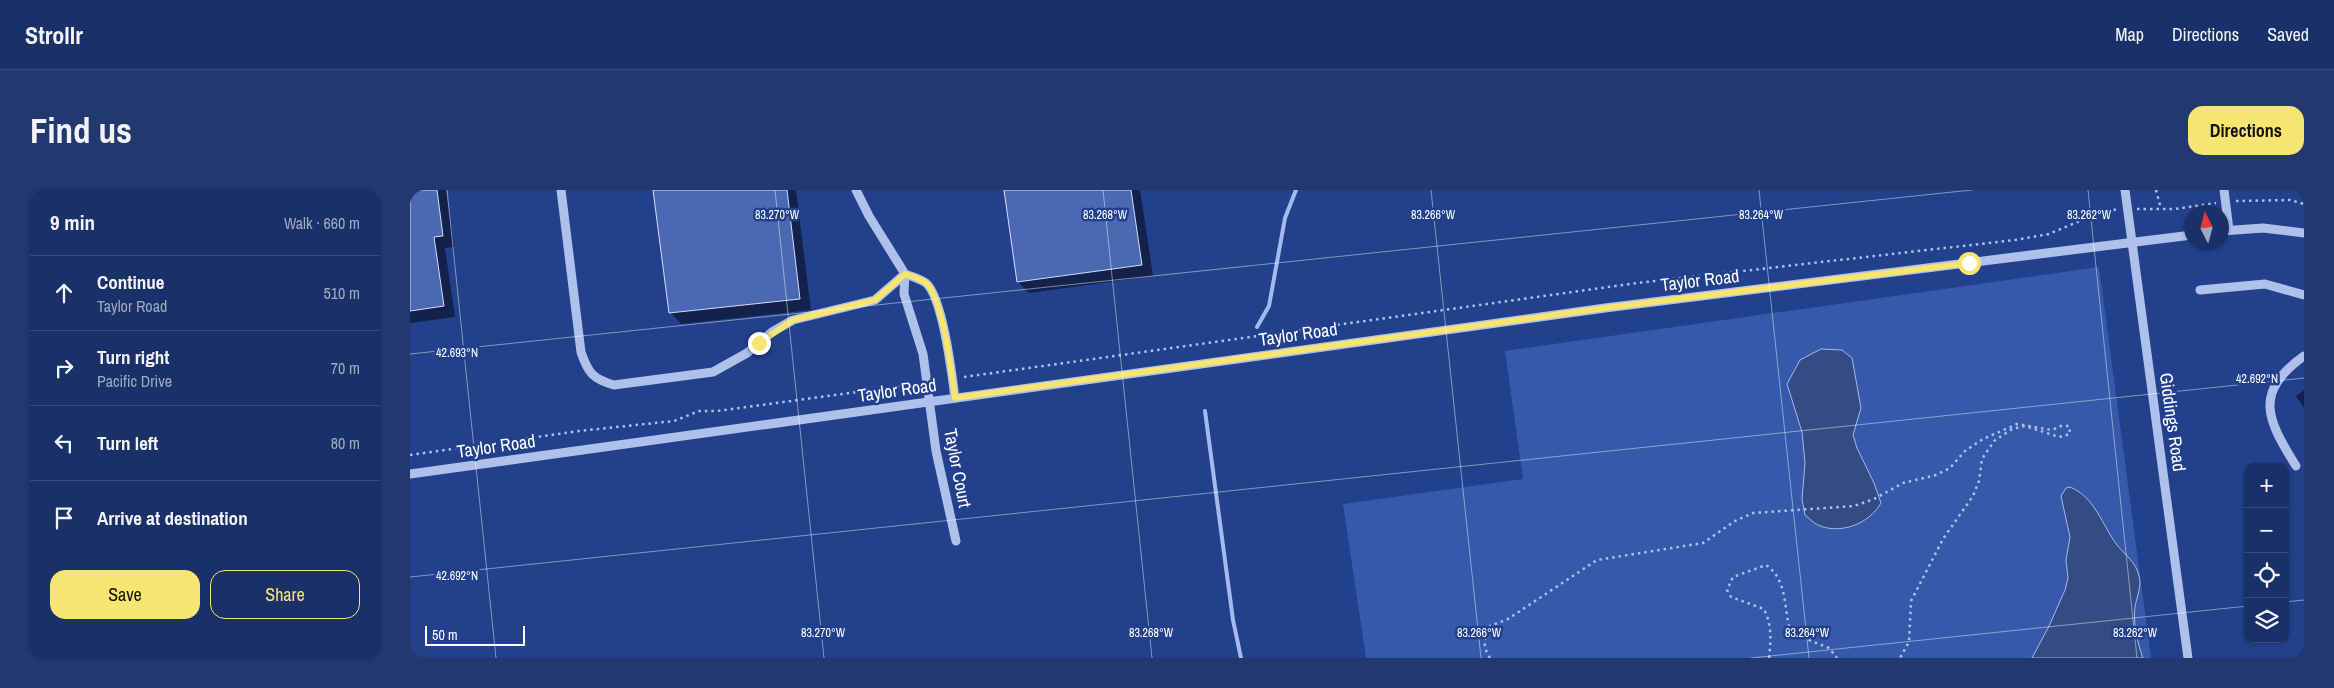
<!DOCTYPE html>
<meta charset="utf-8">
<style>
:root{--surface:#1a3069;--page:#23386f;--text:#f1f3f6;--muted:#9fa9c0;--line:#384b7d;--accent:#f7e471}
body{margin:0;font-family:"Archivo Narrow",sans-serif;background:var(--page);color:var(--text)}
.controls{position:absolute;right:15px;bottom:15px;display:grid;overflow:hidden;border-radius:10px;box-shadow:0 1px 4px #0004}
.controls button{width:45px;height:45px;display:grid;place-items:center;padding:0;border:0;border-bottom:1px solid var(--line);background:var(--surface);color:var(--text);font:25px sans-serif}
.compass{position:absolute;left:1774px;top:15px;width:45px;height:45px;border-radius:50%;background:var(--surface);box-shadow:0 1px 4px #0004;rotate:354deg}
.scale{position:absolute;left:15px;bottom:12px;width:100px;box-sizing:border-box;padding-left:5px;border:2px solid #fff;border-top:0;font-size:14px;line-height:18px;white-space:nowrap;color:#fff;-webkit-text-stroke:4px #22408c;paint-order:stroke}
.stop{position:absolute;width:15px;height:15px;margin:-11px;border:4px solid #f7e471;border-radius:50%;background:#fff}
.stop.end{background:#f7e471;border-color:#fff;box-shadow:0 1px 5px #0008}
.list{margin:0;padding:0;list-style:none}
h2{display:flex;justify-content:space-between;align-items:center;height:65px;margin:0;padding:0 20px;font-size:21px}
h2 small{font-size:16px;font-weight:400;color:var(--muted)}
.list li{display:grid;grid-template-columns:32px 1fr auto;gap:15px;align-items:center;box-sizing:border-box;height:75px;padding:0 20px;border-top:1px solid var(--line)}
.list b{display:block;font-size:19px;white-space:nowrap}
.list p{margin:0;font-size:16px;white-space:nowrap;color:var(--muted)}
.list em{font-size:16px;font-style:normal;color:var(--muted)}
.actions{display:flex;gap:10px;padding:15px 20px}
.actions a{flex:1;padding:11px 0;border:1px solid var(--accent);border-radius:15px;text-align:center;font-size:18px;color:var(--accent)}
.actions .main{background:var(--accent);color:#111}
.icon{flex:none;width:28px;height:28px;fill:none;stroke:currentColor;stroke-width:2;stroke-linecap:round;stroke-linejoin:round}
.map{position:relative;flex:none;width:1894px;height:468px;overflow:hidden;border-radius:15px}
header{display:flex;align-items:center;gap:30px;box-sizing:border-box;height:70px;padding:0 25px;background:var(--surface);border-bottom:1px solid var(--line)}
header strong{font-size:24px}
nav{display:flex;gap:28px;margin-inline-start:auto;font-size:18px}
.intro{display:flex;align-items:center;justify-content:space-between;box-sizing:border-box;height:120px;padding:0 30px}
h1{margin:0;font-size:35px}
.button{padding:12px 22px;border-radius:15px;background:var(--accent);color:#111;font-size:18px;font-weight:700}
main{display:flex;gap:30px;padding:0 30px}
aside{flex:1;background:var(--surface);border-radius:15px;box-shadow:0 1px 4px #0004}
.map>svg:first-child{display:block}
.green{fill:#3659a9}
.water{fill:#354b83;stroke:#a3baec}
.shadow{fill:#0007}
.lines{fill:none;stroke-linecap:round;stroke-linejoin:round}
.stream{stroke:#a3baec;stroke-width:4}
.building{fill:#4b69b3;stroke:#d4dff8}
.path{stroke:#afc1eb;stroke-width:2.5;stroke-dasharray:2.5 4;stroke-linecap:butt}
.minor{stroke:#afc1eb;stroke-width:9}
.route{stroke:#f7e471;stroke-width:6}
.ticks{fill:none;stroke:#fff;stroke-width:1;stroke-opacity:0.45}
.labels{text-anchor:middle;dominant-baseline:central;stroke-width:5;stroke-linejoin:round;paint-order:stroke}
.street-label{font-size:18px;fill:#fff;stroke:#22408c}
.ticks-label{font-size:12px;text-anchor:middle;fill:#fff;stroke:#22408c;stroke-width:5;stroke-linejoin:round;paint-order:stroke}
</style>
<header>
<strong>Strollr</strong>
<nav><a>Map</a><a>Directions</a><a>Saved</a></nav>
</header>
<div class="intro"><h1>Find us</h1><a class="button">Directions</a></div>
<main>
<aside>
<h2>9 min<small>Walk · 660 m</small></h2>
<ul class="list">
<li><svg class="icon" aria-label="ahead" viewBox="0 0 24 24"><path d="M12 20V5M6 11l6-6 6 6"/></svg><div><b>Continue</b><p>Taylor Road</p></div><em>510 m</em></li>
<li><svg class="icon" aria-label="right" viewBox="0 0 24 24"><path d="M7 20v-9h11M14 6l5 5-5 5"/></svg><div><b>Turn right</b><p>Pacific Drive</p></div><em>70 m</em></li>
<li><svg class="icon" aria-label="left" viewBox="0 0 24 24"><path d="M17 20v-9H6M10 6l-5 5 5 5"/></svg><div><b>Turn left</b></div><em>80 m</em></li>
<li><svg class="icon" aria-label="arrive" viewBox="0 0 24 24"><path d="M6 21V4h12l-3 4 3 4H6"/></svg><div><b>Arrive at destination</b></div></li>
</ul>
<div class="actions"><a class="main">Save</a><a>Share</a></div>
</aside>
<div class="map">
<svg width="1894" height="468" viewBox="0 0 1894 468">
<rect width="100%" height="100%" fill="#22408c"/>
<polygon class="green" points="1689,77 1741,468 956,468 933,314 1113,289 1095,161"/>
<g class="water">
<path d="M1411 159 1432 160 1442 168 1451 218 1443 245 1447 258 1464 293 1471 313C1459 334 1430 345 1408 335 1403 333 1399 328 1395 325L1392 309 1395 273 1392 242 1377 194 1390 170Z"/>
<path d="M1660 297C1685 307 1692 335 1707 355 1715 365 1726 372 1729 386 1732 395 1727 407 1725 416 1723 433 1727 452 1733 468H1622L1639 436 1655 400 1658 388 1656 370 1660 347 1651 306 1656 298Z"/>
</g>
<g class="shadow">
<polygon points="0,0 36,0 44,57 35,58 45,127 0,133"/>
<polygon points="244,0 386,0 401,120 271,134 260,122"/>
<polygon points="595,0 730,0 743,86 619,103 608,92"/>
<polygon points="1894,200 1894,218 1886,206"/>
</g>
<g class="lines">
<g class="stream">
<polyline points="847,137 859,116 875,28 886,0"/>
<polyline points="795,221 823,430 831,468"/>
</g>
</g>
<g class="building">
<polygon points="0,0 27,0 33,46 24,47 34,116 0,121"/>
<polygon points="243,0 377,0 390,109 259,123"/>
<polygon points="594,0 721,0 732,75 607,92"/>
</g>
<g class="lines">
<g class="path">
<polyline points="1746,0 1751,19"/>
<polyline points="1826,11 1880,10 1894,14"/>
<polyline points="1727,19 1765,19 1806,13"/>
<polyline points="554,187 1227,93 1605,50 1639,44 1691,22 1709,19"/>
<polyline points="0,265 169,241 264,231 289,221 307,221 506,194"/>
<path d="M1080 468C1072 456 1074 448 1080 436L1098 429 1187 370 1293 353 1325 331 1343 323 1444 316 1464 309 1493 293 1526 285 1540 278 1555 261 1573 249 1607 234 1642 240 1651 236H1659L1660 244 1649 247 1615 236 1602 239 1584 251 1572 269 1569 291 1563 306 1533 349 1501 411 1499 452 1490 468"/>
<path d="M1359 468C1361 449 1362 436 1354 419L1321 407 1317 400 1323 387 1356 375C1376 388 1374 414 1379 436L1399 450 1419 458 1427 468"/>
</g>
<g class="minor">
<path d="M151 0 171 162C178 183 183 189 204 195L303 182 337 163 362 142 383 130 465 110 495 84"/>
<polyline points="446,0 459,26 495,84 494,104 513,164 526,261 546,351"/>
<polyline points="1715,0 1778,468"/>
<polyline points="1814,0 1819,40"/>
<polyline points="1812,41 1853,38 1894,43"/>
<path d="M495 84C501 86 511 89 516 93 533 108 542 185 545 208"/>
<polyline points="1790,100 1855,94 1894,105"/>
<path d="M1886 276C1857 229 1843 203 1894 166"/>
<polyline points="0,284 1195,118 1782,45"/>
</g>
</g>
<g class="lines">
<path class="route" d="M349 153 383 130 465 110 495 84C501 86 511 89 516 93 533 108 542 185 545 208L1195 118 1559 73"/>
</g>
<path class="ticks" d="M37 0 86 468M365 0 414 468M693 0 742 468M1021 0 1071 468M1349 0 1399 468M1678 0 1727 468M0 164 1562 0M0 387 1894 188M1875 412 1894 410M1341 468 1838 416"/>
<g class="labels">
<g class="street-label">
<text transform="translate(1290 90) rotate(-7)">Taylor Road</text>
<text transform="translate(888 144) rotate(-8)">Taylor Road</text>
<text transform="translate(487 200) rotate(-8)">Taylor Road</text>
<text transform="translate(1763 232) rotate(82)">Giddings Road</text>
<text transform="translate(86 256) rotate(-8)">Taylor Road</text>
<text transform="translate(548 278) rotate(79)">Taylor Court</text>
</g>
</g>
<g class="ticks-label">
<text x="367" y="29">83.270°W</text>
<text x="695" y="29">83.268°W</text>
<text x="1023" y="29">83.266°W</text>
<text x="1351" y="29">83.264°W</text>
<text x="1679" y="29">83.262°W</text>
<text x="47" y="167">42.693°N</text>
<text x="1847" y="193">42.692°N</text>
<text x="47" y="390">42.692°N</text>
<text x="413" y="447">83.270°W</text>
<text x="741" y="447">83.268°W</text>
<text x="1069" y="447">83.266°W</text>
<text x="1397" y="447">83.264°W</text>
<text x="1725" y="447">83.262°W</text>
</g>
</svg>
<div class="controls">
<button>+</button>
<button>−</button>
<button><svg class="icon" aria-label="locate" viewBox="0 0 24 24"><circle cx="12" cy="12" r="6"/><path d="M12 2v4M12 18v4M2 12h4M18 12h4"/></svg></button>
<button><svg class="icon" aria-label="layers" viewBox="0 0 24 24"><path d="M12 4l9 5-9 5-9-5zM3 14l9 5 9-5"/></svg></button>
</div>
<svg class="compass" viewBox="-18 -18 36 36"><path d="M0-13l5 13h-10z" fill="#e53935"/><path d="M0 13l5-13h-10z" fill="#9fa9c0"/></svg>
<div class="scale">50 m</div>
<div class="stop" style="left:1559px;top:73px"></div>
<div class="stop end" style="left:349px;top:153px"></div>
</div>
</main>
